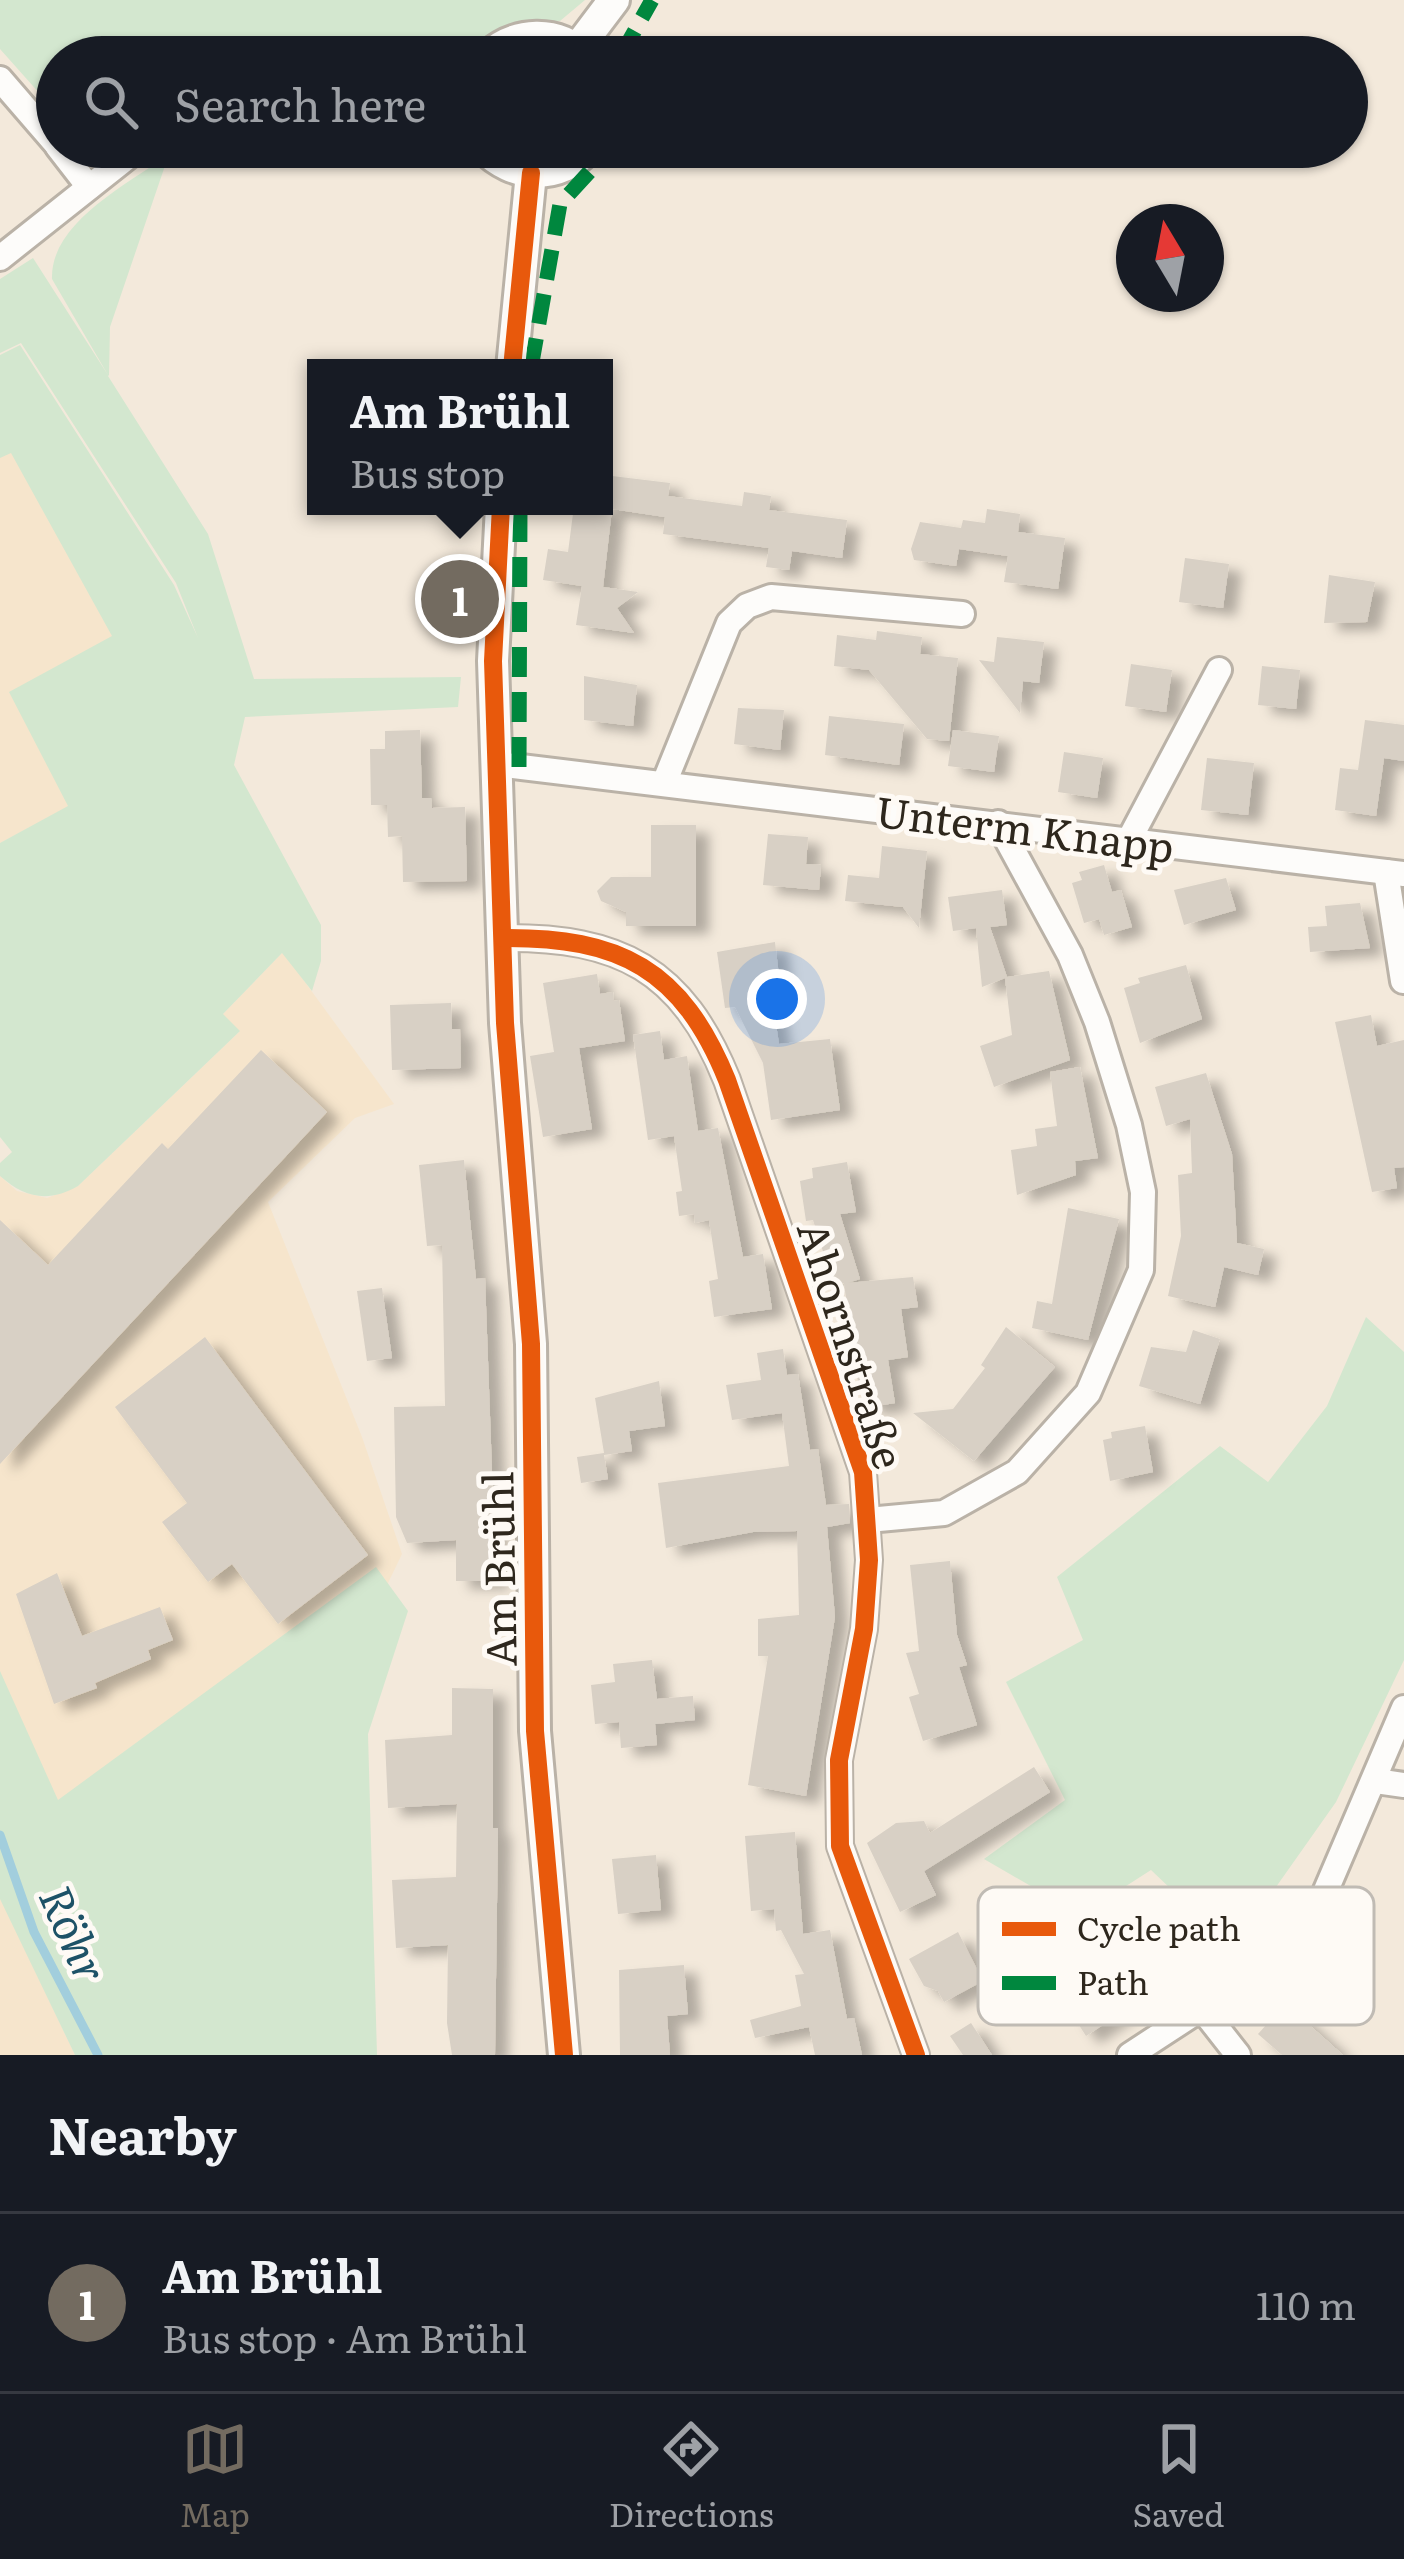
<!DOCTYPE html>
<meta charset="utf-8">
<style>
:root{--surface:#171b24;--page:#20242c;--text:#f1f3f6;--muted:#9ea1a6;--line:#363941;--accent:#736b60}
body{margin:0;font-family:Literata,serif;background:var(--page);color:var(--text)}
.compass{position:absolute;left:1116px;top:204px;width:108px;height:108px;border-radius:50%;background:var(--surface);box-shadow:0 3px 9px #0004;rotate:350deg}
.you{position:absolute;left:777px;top:999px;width:42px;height:42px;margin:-30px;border:9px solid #fff;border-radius:50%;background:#1a73e8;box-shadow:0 0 0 18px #1a73e833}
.badge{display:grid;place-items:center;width:78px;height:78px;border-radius:50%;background:var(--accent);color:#fff;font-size:39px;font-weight:700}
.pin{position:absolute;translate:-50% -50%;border:6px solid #fff;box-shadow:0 3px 12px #0006}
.popup{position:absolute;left:307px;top:359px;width:306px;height:156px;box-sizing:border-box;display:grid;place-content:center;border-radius:0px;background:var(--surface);filter:drop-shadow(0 3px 9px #0005);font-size:39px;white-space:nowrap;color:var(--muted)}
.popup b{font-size:45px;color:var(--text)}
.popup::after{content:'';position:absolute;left:50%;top:100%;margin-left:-24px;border:24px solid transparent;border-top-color:var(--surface)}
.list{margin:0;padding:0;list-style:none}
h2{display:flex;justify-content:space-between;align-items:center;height:156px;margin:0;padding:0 48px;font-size:51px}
h2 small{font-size:39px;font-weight:400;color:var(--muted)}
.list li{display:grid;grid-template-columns:78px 1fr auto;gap:36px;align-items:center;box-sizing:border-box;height:180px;padding:0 48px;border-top:3px solid var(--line)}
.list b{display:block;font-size:45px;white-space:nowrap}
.list p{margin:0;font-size:39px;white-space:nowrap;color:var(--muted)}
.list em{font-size:39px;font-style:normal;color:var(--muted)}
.icon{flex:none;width:66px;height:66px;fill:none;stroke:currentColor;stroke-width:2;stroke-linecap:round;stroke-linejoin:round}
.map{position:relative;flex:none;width:1404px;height:2055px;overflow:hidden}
.search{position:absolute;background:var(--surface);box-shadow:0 3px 9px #0004;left:36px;right:36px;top:36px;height:132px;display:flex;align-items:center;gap:30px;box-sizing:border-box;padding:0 42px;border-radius:66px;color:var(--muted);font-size:45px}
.sheet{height:336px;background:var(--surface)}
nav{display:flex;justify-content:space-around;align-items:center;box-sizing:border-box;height:168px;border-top:3px solid var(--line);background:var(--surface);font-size:33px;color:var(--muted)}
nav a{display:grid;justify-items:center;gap:6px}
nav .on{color:var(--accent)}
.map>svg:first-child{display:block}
.built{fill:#f6e5cc}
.green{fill:#d3e7cf}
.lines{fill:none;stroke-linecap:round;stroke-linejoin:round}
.stream{stroke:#a2cedd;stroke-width:9}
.building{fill:#d8d0c5;filter:url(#shadow)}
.minor-casing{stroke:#bab2a7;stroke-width:30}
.tertiary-casing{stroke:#bab2a7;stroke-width:36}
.minor{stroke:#fdfcfa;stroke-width:24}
.tertiary{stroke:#fdfcfa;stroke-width:30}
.quiet{stroke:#00873e;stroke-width:15;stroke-dasharray:30 15;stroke-linecap:butt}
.cycleway-casing{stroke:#fefaf5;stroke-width:26}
.cycleway{stroke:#e8590c;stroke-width:18}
.labels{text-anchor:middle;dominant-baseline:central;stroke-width:10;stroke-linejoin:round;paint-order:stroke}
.street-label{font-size:42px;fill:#2e271d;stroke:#fefaf5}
.water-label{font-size:45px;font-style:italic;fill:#1d5267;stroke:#fefaf5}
.key{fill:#fefaf5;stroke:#c0bbb4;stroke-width:3}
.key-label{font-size:33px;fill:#2e271d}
</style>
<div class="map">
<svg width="1404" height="2055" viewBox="0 0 1404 2055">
<defs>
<filter id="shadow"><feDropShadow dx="13" dy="8" stdDeviation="6" flood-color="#0004"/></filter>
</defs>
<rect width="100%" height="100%" fill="#f3e9db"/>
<g class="built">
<polygon points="11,451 113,637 68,807 0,843 0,456"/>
<polygon points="283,952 394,1104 355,1118 268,1202 362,1437 402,1554 388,1583 1,1899 75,2055 0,2055 0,1176 17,1191 47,1198 78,1186 239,1032 222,1015"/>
</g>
<g class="green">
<polygon points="0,0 585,0 560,21 510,29 475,48 376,41 292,57 57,57 57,113 0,49"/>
<path d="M169 154 110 327 109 375 108 376 208 534 254 679 461 677 458 707 245 717 234 765 321 925V961L312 991 282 953 223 1014 240 1031 78 1186C48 1203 25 1198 0 1176V1163L12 1152 0 1137V843L68 806 9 692 112 636 11 453 0 458V355L20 345 174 585 198 638 176 583 21 343 0 353V279L33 258 108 375 52 279C50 222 129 184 169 154Z"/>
<polygon points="1366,1317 1404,1352 1404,1660 1336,1802 1233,1948 1151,1870 1081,1915 984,1859 1065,1800 1006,1682 1083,1640 1057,1577 1220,1446 1268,1482 1327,1406"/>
<polygon points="376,1567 408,1611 368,1734 377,2055 75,2055 0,1899 0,1671 58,1800"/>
</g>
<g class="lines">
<polyline class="stream" points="0,1835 34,1932 98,2055"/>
</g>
<g class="building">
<polygon points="604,475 670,483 668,496 742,506 744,492 771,496 769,510 847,520 842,558 792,551 789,570 766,567 769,548 663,534 665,517 612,509 603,587 638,592 617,608 634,633 576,625 582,586 543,580 548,549 568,552 574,506 604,506"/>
<polygon points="987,509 1020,514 1018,532 1065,538 1058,589 1004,582 1008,556 959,549 956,566 914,560 911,549 920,522 961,528 963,520 985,523"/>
<polygon points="1185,558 1229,564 1223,608 1179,602"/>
<polygon points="1329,575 1375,582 1367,622 1324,623"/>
<polygon points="877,631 922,637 920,654 958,658 949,741 927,739 869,670 834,666 837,635 876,640"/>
<polygon points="997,637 1044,642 1039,683 1023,681 1020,713 979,660 994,662"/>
<polygon points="1131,664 1172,670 1166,712 1125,706"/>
<polygon points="1262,666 1300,670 1296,709 1258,705"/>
<polygon points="584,676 637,685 633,726 584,720"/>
<polygon points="738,708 784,710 780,750 734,744"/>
<polygon points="829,716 904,724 899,765 825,755"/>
<polygon points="1365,720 1404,725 1404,761 1384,758 1376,816 1335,810 1340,768 1358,770"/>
<polygon points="420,730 422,798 431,798 432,808 465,807 467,881 403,882 402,836 388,837 387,805 371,805 370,749 385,749 385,731"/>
<polygon points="953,730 999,736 994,772 948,766"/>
<polygon points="1064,752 1103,758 1097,798 1058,792"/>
<polygon points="1207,758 1254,763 1248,815 1201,810"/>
<polygon points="651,825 696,825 696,926 626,926 626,912 601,901 597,891 611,877 651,877"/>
<polygon points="768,834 808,837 806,864 821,865 819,890 763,885"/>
<polygon points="882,846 927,851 919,928 903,907 845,901 848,875 879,878"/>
<polygon points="1104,865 1112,892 1121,890 1132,927 1104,935 1099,919 1084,923 1072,883 1082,880 1079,872"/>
<polygon points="1226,878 1236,910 1184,925 1174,890"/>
<polygon points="1002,890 1007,925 990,927 1007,977 1049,971 1070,1060 994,1087 980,1046 1012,1035 1005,978 982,987 976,928 953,931 948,897"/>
<polygon points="1360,903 1370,948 1310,952 1308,927 1327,926 1325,906"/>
<polygon points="775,942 779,976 769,978 779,1044 830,1039 840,1110 771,1120 763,1063 735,1007 725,1008 717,952"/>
<polygon points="1186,965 1202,1019 1140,1043 1124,988 1140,983 1138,978"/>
<polygon points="597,974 600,994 613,992 614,1001 619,1000 625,1041 579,1048 592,1129 543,1137 530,1056 554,1052 543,983"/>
<polygon points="451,1003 452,1029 460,1029 461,1068 392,1070 390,1005"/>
<polygon points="1371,1015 1377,1046 1404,1040 1404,1167 1394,1168 1397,1188 1372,1192 1335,1022"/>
<polygon points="660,1031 664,1060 687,1056 698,1131 718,1128 743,1257 763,1254 772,1309 714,1317 709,1281 718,1279 709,1220 695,1223 694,1214 679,1216 676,1192 682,1191 674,1136 648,1140 633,1035"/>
<polygon points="261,1050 327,1112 0,1464 0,1220 48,1265 162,1143 168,1149"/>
<polygon points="1080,1067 1098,1158 1075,1161 1076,1175 1017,1195 1011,1150 1037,1146 1035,1129 1057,1126 1050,1072"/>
<polygon points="1206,1073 1232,1154 1237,1243 1264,1249 1258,1275 1224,1267 1215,1307 1168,1296 1181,1236 1178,1175 1192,1173 1190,1119 1166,1126 1155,1087"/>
<polygon points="464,1160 476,1279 485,1278 496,1581 456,1581 456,1540 407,1543 396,1517 394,1407 445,1406 442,1245 427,1246 419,1165"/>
<polygon points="847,1162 856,1212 840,1214 860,1279 847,1283 913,1277 918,1307 901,1309 908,1357 888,1360 895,1403 870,1407 859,1389 844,1283 834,1286 813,1220 806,1221 800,1181 813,1178 812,1168"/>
<polygon points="1068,1208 1119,1219 1088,1340 1032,1328 1037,1301 1052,1304"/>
<polygon points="382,1288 392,1358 367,1361 357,1291"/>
<polygon points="1006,1327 1055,1367 974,1461 913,1413 953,1409 985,1368 981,1365"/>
<polygon points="1193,1330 1220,1339 1200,1404 1139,1386 1151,1347 1186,1352"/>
<polygon points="205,1337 368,1555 278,1624 232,1564 208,1582 162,1522 187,1503 115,1407"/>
<polygon points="783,1349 787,1375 798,1374 810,1450 818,1449 826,1505 849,1504 850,1523 827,1527 835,1617 806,1796 748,1785 768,1656 758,1656 758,1619 799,1615 797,1531 753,1532 666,1548 658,1483 789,1466 782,1413 732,1420 726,1385 761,1380 757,1353"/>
<polygon points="659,1381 665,1426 629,1431 632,1451 604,1455 608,1479 581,1483 577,1457 604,1453 595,1398"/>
<polygon points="1145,1426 1153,1472 1110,1481 1103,1440 1112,1438 1111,1432"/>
<polygon points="950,1561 957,1635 967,1665 959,1667 977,1725 923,1741 909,1697 919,1694 906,1653 919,1651 910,1565"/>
<polygon points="57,1573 82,1636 160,1607 173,1640 148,1650 151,1659 95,1683 97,1688 54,1704 16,1594"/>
<polygon points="652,1660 657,1699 693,1696 695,1720 655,1724 657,1745 621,1748 619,1722 595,1724 591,1685 615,1682 613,1664"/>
<polygon points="452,1688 493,1689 493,1828 498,1828 495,2055 452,2055 447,2023 448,1945 396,1948 392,1880 456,1877 457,1804 388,1808 385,1740 452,1735"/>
<polygon points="1034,1767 1050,1792 924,1871 936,1895 900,1912 867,1843 896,1823 924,1821 930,1833"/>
<polygon points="795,1832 803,1934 830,1930 847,2019 854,2018 862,2055 815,2055 809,2027 755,2038 750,2020 801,2006 795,1975 804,1974 781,1930 776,1931 774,1909 751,1911 745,1836"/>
<polygon points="656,1855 661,1910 618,1914 612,1859"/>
<polygon points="1134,1927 1190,1984 1162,2012 1147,1996 1086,2036 1070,2011 1125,1975 1105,1955"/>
<polygon points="958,1932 983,1981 944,2002 938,1991 924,1986 909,1959"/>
<polygon points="684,1965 688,2014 667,2016 670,2055 620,2055 619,1970"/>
<polygon points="1285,2004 1306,2022 1343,2055 1282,2055 1258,2034"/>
<polygon points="971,2023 992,2055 963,2055 950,2036"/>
</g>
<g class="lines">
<g class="minor-casing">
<g id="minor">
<polyline points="0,79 57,145"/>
<polyline points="58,147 89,187"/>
<polyline points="0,258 140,147"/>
<polyline points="496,764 1404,874"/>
<polyline points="665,781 729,623 747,606 771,597 962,614"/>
<polyline points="1129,840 1219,670"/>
<polyline points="1386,872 1403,981"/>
<path d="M503 938C620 937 682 969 727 1080L863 1472 869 1560 864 1629 839 1760 840 1846 916 2055"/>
<polyline points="868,1520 944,1513 1017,1472 1088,1393 1141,1270 1143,1192 1129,1125 1097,1022 1070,955 998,823"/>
<polyline points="1376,1781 1404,1785"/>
<polyline points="1202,2009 1238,2055"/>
<polyline points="1130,2055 1268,1965 1324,1895 1404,1708"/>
</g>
</g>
<g class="tertiary-casing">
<g id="tertiary">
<polyline points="577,49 614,0"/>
<path d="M487 57C516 31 557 29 585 57"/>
<path d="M483 147C513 179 560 181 589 147"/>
<polyline points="512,368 531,173"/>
<polyline points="501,506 493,661 505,1023 531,1344 535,1731 564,2055"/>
</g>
</g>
<use href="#minor" class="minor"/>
<use href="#tertiary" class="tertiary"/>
<g class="quiet">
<polyline points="620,57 652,0"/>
<polyline points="531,368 560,204 612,147"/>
<polyline points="519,767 520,506"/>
</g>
<g class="cycleway-casing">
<g id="cycleway">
<polyline points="512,368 531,173"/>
<polyline points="501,506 493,661 505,1023 531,1344 535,1731 564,2055"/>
<path d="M503 938C620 937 682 969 727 1080L863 1472 869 1560 864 1629 839 1760 840 1846 916 2055"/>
</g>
</g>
<use href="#cycleway" class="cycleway"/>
</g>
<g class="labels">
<g class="street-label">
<text transform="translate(1025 827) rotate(7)">Unterm Knapp</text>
<text transform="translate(853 1344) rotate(72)">Ahornstraße</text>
<text transform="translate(497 1569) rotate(-91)">Am Brühl</text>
</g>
<g class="water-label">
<text transform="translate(76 1933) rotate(66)">Röhr</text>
</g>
</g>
<rect x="978" y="1887" width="396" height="138" rx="18" class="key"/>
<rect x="1002" y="1922" width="54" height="14" fill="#e8590c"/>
<rect x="1002" y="1976" width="54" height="14" fill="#00873e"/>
<g class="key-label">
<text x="1077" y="1941">Cycle path</text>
<text x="1077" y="1995">Path</text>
</g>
</svg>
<svg class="compass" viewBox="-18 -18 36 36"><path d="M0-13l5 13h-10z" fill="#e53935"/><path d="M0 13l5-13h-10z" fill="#9ea1a6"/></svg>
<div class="you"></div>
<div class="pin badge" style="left:460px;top:599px">1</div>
<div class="popup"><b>Am Brühl</b>Bus stop</div>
<div class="search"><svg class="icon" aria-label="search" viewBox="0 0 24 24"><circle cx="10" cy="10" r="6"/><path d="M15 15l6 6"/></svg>Search here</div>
</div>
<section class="sheet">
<h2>Nearby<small></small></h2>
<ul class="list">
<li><span class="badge">1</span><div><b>Am Brühl</b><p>Bus stop · Am Brühl</p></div><em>110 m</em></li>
</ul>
</section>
<nav>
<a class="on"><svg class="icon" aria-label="map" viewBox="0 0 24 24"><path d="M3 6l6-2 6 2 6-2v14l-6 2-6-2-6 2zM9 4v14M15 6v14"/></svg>Map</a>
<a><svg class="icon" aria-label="directions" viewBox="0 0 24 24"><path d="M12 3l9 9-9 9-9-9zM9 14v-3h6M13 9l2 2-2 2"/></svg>Directions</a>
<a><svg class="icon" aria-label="saved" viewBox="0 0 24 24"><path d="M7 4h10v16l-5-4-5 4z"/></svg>Saved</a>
</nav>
